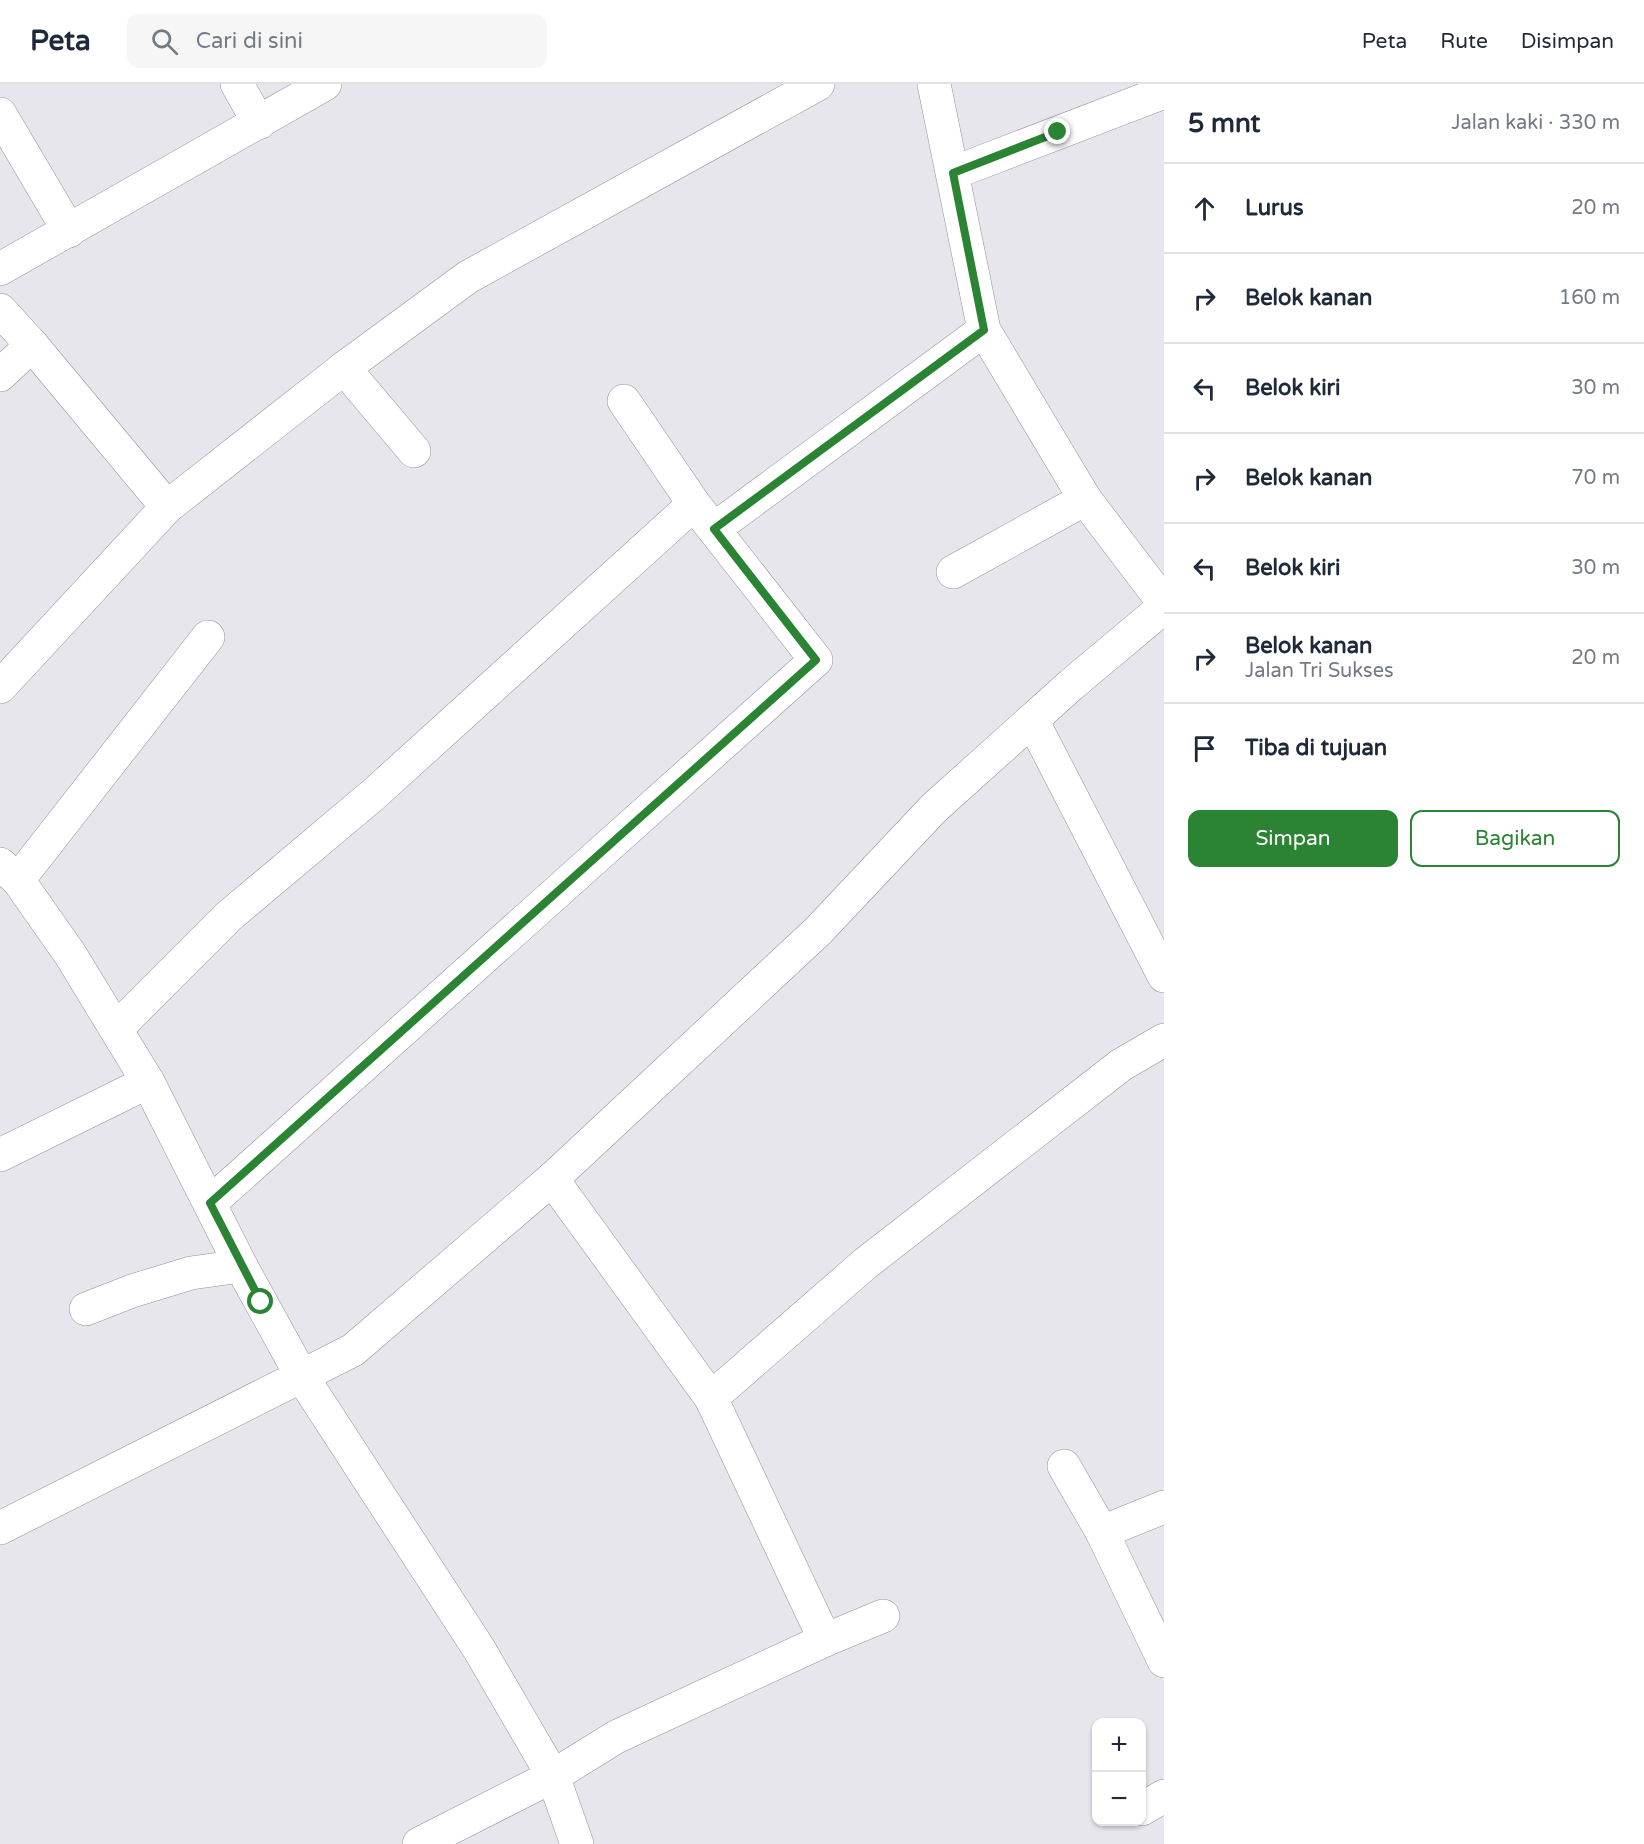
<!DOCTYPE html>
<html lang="id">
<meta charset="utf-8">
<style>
:root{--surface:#fff;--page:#f6f6f7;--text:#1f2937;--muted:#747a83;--line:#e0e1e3;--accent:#2b8434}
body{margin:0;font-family:"Varela Round",sans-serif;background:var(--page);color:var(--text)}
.controls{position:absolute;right:18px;bottom:18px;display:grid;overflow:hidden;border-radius:12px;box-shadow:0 2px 4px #0004}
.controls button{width:54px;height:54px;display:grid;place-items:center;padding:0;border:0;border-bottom:2px solid var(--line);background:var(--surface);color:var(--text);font:30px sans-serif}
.stop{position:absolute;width:18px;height:18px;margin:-14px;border:4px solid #2b8434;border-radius:50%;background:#fff}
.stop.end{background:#2b8434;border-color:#fff;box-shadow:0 2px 6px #0008}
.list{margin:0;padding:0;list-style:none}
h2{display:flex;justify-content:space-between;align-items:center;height:78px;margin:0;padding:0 24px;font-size:26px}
h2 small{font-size:20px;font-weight:400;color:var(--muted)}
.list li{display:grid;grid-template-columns:39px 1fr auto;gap:18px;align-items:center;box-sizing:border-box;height:90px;padding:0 24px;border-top:2px solid var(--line)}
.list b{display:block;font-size:22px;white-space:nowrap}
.list p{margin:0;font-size:20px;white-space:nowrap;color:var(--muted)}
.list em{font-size:20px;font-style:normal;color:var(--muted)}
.actions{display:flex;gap:12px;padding:18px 24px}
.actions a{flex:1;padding:14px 0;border:2px solid var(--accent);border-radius:12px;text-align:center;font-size:21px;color:var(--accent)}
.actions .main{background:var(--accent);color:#fff}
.icon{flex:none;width:33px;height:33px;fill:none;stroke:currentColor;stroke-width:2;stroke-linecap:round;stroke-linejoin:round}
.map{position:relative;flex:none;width:1164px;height:1760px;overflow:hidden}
header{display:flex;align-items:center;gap:36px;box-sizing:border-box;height:84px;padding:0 30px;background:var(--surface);border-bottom:2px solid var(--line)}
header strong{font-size:28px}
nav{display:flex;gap:33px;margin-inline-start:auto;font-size:21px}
.search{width:420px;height:54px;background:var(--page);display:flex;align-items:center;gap:15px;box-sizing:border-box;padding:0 21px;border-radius:12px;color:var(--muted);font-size:22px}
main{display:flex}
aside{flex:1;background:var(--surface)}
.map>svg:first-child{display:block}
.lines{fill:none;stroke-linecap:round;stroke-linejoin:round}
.minor-casing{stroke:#939299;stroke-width:34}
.minor{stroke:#fff;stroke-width:33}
.route{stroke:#2b8434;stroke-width:8}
</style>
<header>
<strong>Peta</strong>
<div class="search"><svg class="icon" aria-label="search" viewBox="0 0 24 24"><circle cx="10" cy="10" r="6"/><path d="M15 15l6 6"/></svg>Cari di sini</div>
<nav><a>Peta</a><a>Rute</a><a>Disimpan</a></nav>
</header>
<main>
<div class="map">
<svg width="1164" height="1760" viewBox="0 0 1164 1760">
<rect width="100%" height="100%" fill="#e7e6ed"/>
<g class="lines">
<g class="minor-casing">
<g id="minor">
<polyline points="237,0 259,39"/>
<polyline points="934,0 984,246 1085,415 1164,519"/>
<polyline points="0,30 69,147"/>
<polyline points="953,89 1164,8"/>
<polyline points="0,185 325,0"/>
<polyline points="0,226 32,261 167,423"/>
<polyline points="344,284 414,367"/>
<polyline points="0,291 32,261"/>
<polyline points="714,445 984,246"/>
<polyline points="953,488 1085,415"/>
<polyline points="0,603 167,423 344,284 468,193 818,0"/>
<polyline points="1032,636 1164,892"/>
<polyline points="0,780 18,796 70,870 148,998 241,1182 301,1291 479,1565 553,1692 577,1760"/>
<polyline points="18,796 208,553"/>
<polyline points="116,945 229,832 374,710 694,420"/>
<polyline points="0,1071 148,998"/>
<polyline points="552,1095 711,1314 825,1556"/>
<polyline points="210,1119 816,576 694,420 624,317"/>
<polyline points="86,1225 132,1207 191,1189 241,1182"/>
<polyline points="711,1314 866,1179 1121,981 1164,956"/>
<polyline points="1064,1382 1102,1448 1164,1423"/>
<polyline points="0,1444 353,1266 552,1095 818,847 934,724 1072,600 1164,523"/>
<polyline points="1102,1448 1164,1577"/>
<polyline points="1142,1725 1164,1712"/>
<polyline points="419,1760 553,1692 616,1653 825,1556 883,1532"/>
</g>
</g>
<use href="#minor" class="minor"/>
</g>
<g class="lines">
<polyline class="route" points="261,1218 210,1119 816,576 714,445 984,246 953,89 1058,48"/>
</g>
</svg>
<div class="controls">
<button>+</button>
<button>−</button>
</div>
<div class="stop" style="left:261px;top:1218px"></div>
<div class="stop end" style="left:1058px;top:48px"></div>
</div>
<aside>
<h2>5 mnt<small>Jalan kaki · 330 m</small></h2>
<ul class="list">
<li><svg class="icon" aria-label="ahead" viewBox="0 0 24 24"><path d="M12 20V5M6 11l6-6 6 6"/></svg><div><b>Lurus</b></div><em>20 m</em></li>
<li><svg class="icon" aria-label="right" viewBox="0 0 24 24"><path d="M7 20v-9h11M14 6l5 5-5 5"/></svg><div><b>Belok kanan</b></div><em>160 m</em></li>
<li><svg class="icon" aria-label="left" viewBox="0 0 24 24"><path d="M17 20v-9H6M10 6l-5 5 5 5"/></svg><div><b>Belok kiri</b></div><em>30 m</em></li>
<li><svg class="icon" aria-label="right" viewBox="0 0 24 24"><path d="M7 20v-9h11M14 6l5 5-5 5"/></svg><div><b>Belok kanan</b></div><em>70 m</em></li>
<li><svg class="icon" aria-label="left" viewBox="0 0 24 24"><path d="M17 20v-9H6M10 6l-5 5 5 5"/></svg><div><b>Belok kiri</b></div><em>30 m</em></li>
<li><svg class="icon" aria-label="right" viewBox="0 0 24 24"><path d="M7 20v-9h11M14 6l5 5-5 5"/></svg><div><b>Belok kanan</b><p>Jalan Tri Sukses</p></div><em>20 m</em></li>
<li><svg class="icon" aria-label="arrive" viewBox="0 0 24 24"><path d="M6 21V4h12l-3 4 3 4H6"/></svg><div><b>Tiba di tujuan</b></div></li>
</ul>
<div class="actions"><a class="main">Simpan</a><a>Bagikan</a></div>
</aside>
</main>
